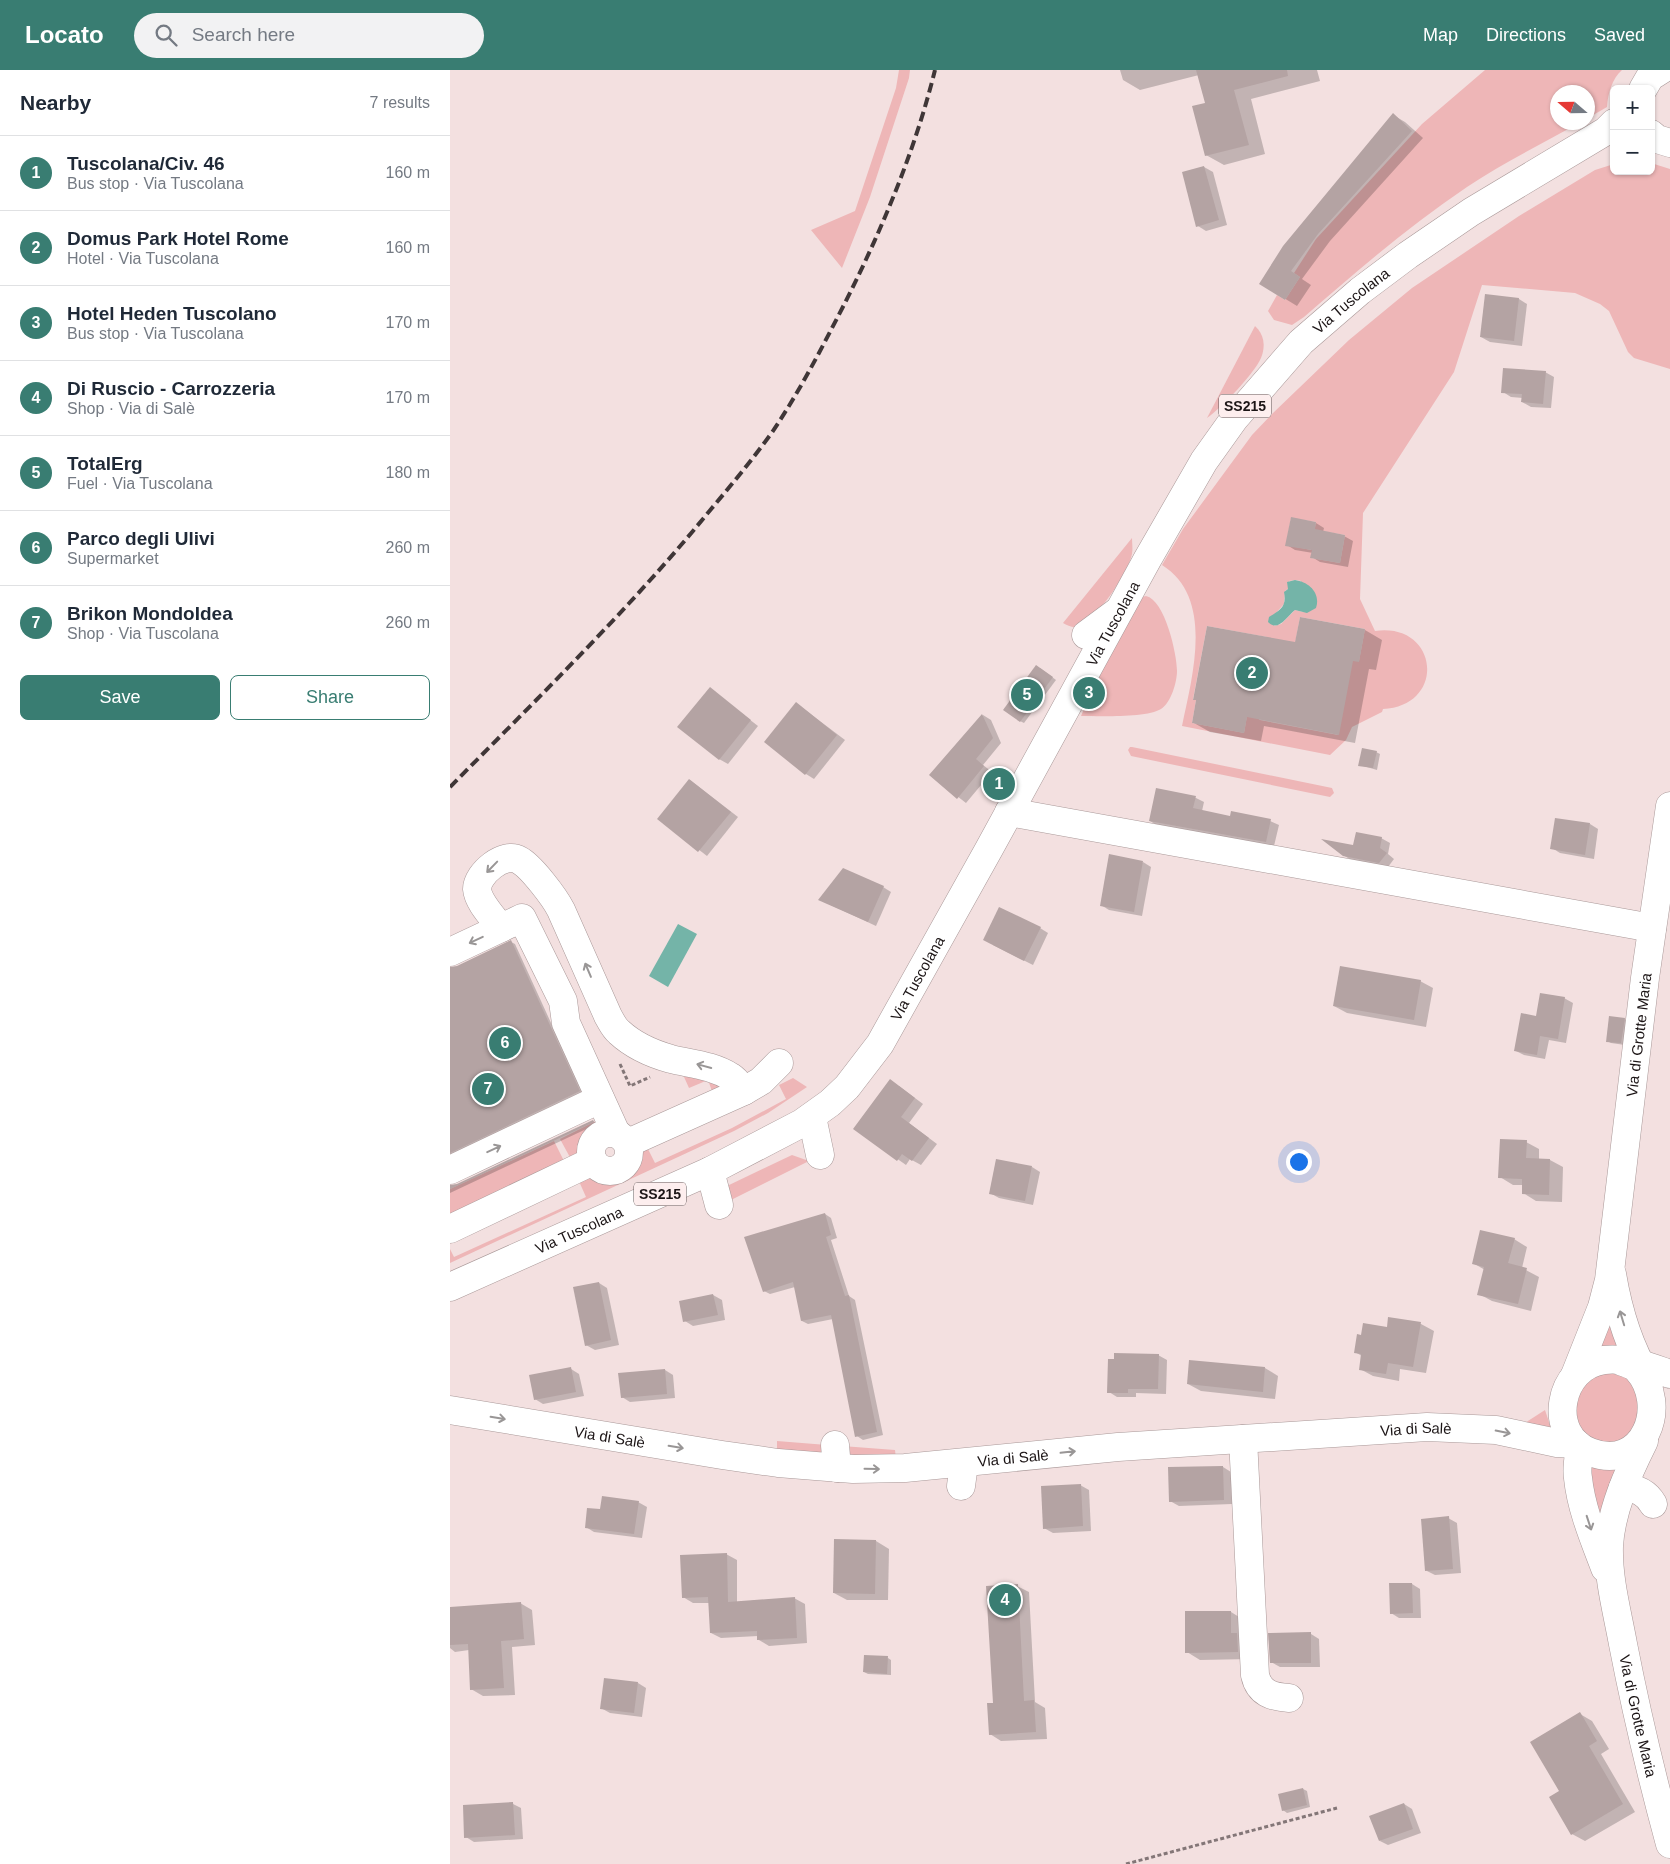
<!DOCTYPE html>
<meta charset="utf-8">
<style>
:root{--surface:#fff;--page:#f2f2f3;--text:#1f2937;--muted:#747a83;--line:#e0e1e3;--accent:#397d72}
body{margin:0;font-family:Arial,sans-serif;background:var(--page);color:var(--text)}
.controls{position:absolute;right:15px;top:15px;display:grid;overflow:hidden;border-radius:8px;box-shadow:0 1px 4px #0004}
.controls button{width:45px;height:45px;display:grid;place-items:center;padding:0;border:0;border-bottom:1px solid var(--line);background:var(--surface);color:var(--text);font:25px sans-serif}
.compass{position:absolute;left:1100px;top:15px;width:45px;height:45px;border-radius:50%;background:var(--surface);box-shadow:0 1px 4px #0004;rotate:290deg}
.you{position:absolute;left:848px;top:1091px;width:18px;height:18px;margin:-12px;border:4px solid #fff;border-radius:50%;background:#1a73e8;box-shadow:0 0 0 8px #1a73e833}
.badge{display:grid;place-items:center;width:32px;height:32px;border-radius:50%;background:var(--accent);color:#fff;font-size:16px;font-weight:700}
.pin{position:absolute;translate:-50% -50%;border:2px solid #fff;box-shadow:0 1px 5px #0006}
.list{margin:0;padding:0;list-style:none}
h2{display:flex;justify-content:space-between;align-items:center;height:65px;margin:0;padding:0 20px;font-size:21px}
h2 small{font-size:16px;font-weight:400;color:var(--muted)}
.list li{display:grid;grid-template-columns:32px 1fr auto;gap:15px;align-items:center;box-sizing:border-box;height:75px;padding:0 20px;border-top:1px solid var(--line)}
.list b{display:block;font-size:19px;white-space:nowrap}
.list p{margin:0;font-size:16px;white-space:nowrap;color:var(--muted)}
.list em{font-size:16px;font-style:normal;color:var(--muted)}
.actions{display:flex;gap:10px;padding:15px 20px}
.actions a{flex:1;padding:11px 0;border:1px solid var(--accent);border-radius:8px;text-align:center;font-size:18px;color:var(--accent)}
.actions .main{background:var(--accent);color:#fff}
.icon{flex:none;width:28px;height:28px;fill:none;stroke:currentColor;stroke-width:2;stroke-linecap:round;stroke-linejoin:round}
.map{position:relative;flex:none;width:1220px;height:1794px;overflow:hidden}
header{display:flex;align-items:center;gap:30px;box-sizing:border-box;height:70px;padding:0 25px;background:var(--accent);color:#fff}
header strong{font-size:24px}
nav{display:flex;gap:28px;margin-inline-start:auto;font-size:18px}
.search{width:350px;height:45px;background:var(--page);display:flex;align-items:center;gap:12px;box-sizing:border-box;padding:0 18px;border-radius:28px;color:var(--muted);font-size:19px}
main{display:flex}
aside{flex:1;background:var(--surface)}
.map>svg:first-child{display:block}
.green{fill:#eeb6b7;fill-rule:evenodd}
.water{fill:#74b4a8}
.shadow{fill:#0003}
.building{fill:#b4a3a3}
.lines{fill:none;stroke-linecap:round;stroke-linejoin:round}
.minor-casing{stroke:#a99898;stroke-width:29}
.major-casing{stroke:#a99898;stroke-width:29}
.path{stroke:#837677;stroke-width:3;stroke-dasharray:4 2.5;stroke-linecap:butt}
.minor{stroke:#fff;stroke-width:28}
.major{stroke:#fff;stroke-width:28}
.rail{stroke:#3f3637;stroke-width:4;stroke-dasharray:10 5;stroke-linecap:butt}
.oneway{stroke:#999696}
.labels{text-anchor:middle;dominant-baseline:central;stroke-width:5;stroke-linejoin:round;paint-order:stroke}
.shield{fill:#fdeeee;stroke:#605657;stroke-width:1}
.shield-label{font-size:14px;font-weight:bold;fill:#1c1516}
.street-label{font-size:15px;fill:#1c1516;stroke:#fdeeee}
</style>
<header>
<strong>Locato</strong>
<div class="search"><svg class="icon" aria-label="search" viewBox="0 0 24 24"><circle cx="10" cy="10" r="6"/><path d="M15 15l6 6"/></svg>Search here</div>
<nav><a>Map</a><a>Directions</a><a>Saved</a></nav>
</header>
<main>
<aside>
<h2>Nearby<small>7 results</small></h2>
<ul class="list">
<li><span class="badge">1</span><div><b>Tuscolana/Civ. 46</b><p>Bus stop · Via Tuscolana</p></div><em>160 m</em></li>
<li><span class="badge">2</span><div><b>Domus Park Hotel Rome</b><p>Hotel · Via Tuscolana</p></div><em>160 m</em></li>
<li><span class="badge">3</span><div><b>Hotel Heden Tuscolano</b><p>Bus stop · Via Tuscolana</p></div><em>170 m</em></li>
<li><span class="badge">4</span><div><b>Di Ruscio - Carrozzeria</b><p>Shop · Via di Salè</p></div><em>170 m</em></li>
<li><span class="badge">5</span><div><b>TotalErg</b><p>Fuel · Via Tuscolana</p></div><em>180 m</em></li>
<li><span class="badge">6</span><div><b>Parco degli Ulivi</b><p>Supermarket</p></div><em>260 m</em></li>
<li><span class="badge">7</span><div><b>Brikon MondoIdea</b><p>Shop · Via Tuscolana</p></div><em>260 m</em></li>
</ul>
<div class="actions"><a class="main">Save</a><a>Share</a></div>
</aside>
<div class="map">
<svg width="1220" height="1794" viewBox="0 0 1220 1794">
<rect width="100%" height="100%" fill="#f3e0e0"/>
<g class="green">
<polygon points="449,0 460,0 459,8 420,127 392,198 361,160 405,141 446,18"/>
<path d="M1035 0H1172C1162 9 1158 23 1157 37L1138 48V22H1108V52L1129 53C1092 74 1053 93 1017 117 959 156 907 201 854 247L842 255 824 250 818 241 827 225 835 230 850 207 844 203 866 169 972 54Z"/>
<path d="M1201 93 1220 99V299L1184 288 1178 282 1159 241 1150 234 1125 223 1032 215 1004 302 913 443 910 529 925 561C989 552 997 636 933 639L932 642 902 657 896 670 880 685 732 656C742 607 765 528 712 495L733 459 802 365 823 343 899 270 962 218 1069 146 1145 100 1164 94V101H1201ZM841 448 866 452 861 480 836 475ZM866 460 895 465 890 493 861 488ZM846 510 851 511 853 542 845 540 831 554 824 556 826 543 834 534 835 521 838 519 839 511ZM850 547 915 559 909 591 844 579ZM757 556 817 567 888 665 810 650 798 640 794 663 742 653 746 630 743 629Z"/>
<path d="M805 256C814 264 816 276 811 288 804 304 772 337 757 348Z"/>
<path d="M682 468C682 473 683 479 682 484 678 503 646 551 627 557 622 558 617 555 613 553Z"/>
<path d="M696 526C715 530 727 584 727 601 727 612 721 633 711 639 697 648 649 646 631 646L645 614 692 527Z"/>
<polygon points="680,677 682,677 882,718 884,723 880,727 681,686 678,680"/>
<polygon points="230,998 272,1015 263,1024 258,1010 239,1018"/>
<path d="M343 1008 357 1017 318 1043 284 1061 0 1193V1179L4 1187 136 1127 128 1109 138 1104C152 1110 175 1118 185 1100 191 1090 187 1085 197 1077L205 1093 282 1058 336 1029 329 1015Z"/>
<polygon points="148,1050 149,1054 139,1063 131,1083 122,1091 110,1069"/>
<polygon points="104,1071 114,1091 0,1145 0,1119"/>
<polygon points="342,1085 359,1091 279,1131 277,1116"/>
<polygon points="1158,1240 1176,1281 1142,1281"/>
<polygon points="1152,1302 1177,1304 1194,1323 1183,1367 1161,1374 1139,1368 1131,1360 1126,1349 1125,1326 1132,1315"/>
<polygon points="1095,1340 1103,1364 1070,1356"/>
<polygon points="327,1371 377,1375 371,1385 327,1381"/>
<polygon points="392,1376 445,1380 446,1389 401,1388"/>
<polygon points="1135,1394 1175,1395 1154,1460"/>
</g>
<g class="water">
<path d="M845 510C859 512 871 523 866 538L857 543 845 540C837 546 828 563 818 552L819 547C830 540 837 537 834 522L838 519 837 512Z"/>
<polygon points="228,854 247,864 218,917 199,906"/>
</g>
<g class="shadow">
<polygon points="670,0 867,0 870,11 801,29 815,84 774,95 756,85 756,34 749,5 690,20 673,10"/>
<polygon points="943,45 955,52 973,68 880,171 852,209 861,215 847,236 811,214"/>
<polygon points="754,97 763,102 777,155 756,161 748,156"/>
<polygon points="1036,225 1069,229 1077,234 1072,276 1040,272 1031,267"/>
<polygon points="1095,302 1104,307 1101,338 1081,337 1072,332 1073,328 1061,327 1053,322"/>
<polygon points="866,453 874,458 873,462 894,466 903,471 898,497 870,492 862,487 863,483 845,480 837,475"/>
<polygon points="851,548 915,560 932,570 926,600 919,599 905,673 814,656 811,671 760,662 744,653 748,631 744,629 846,573"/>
<polygon points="590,598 606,610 574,653 570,651"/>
<polygon points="260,619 308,656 278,694 269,689"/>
<polygon points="346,633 395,670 364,709 356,704"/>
<polygon points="533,645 541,650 551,673 533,695 542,702 516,733 480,705"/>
<polygon points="926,682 930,684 927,700 910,695"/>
<polygon points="240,710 288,747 257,786 209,749"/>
<polygon points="707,719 746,728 754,732 752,741 781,747 820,751 829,755 824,776 708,756 700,751"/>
<polygon points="1140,754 1148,759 1144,789 1110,783 1102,778"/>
<polygon points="931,768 940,773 938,784 944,789 938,797 903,791 893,785 904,776"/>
<polygon points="693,792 701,797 692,846 659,840 651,835"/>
<polygon points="433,817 441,822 426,856 370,830"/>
<polygon points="590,858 598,863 583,895 543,875"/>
<polygon points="61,872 65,874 133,1023 0,1086 0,898 7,897"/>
<polygon points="970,911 983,918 976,957 897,943 884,936"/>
<polygon points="1114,928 1123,933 1116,973 1099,970 1095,989 1074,985 1066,981 1087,947"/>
<polygon points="1174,949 1178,951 1175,975 1161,973 1157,971"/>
<polygon points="449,1016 473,1034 459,1053 487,1074 471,1095 460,1089 456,1095 405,1059"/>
<polygon points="143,1051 147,1054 0,1123 0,1117 7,1115"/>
<polygon points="1076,1072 1089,1079 1089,1090 1100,1090 1113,1097 1112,1132 1086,1131 1073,1123 1073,1115 1063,1115 1050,1107"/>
<polygon points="582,1097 590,1102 583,1135 549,1128 540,1123"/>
<polygon points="375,1144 381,1148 387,1168 381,1170 399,1226 405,1230 433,1365 413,1370 407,1366 383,1249 358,1254 352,1251 345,1217 320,1224 314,1221"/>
<polygon points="1064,1169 1077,1177 1072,1198 1089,1207 1081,1241 1042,1231 1029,1224 1035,1200 1023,1193"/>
<polygon points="149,1213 157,1218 169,1275 145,1280 136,1275"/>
<polygon points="263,1225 272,1230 275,1250 243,1256 235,1251"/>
<polygon points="939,1249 971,1254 984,1261 976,1303 950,1299 949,1311 923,1306 910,1299 912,1286 905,1282 912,1266 938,1258"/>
<polygon points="708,1285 717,1290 716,1324 686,1323 686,1327 667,1327 659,1322"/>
<polygon points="815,1298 828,1306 825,1329 751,1321 738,1314"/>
<polygon points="121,1299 129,1304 134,1326 93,1334 85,1329"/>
<polygon points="215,1300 223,1305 225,1328 180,1332 172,1327"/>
<polygon points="773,1397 781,1402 782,1434 729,1436 720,1431"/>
<polygon points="630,1415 639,1420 641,1461 603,1463 594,1458"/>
<polygon points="188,1432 197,1437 192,1468 144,1462 136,1457"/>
<polygon points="998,1448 1007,1453 1011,1503 985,1505 977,1501"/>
<polygon points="426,1471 439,1479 438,1530 397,1530 384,1523"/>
<polygon points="276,1484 287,1490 287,1532 344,1528 355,1534 357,1573 319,1576 309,1570 308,1566 271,1568 261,1563 259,1533 243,1533 233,1527"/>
<polygon points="962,1514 970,1519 971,1548 949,1548 941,1543"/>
<polygon points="567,1516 579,1522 585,1632 595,1638 597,1669 551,1671 540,1664 544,1634"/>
<polygon points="70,1533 82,1540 85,1575 62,1577 65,1625 33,1626 21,1619 19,1580 5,1582 0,1578 0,1538"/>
<polygon points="781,1542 794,1550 801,1589 750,1590 737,1582"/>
<polygon points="861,1564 869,1569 870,1597 830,1597 821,1592"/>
<polygon points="438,1588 441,1590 441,1605 418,1604 414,1602"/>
<polygon points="188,1613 196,1618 192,1647 160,1643 151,1638"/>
<polygon points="1130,1644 1142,1651 1159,1679 1151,1684 1185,1742 1135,1771 1122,1764 1111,1722"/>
<polygon points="853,1719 857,1721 860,1737 837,1743 833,1740"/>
<polygon points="63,1734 71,1738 73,1769 24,1772 16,1767"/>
<polygon points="954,1734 962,1739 971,1763 938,1775 930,1771"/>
</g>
<g class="building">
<polygon points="746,0 837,0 838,6 784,20 799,75 755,86 742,36 755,33"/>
<polygon points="943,43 962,61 868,164 841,201 850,207 835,230 809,214 833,176"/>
<polygon points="754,96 769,150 746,157 732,102"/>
<polygon points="1035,224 1069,228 1064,271 1030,267"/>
<polygon points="1053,298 1096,301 1093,334 1071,332 1072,324 1051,323"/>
<polygon points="841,447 866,452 865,459 895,465 890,493 860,488 862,480 835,476"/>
<polygon points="850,547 915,559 909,592 903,591 889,665 797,647 794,663 742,653 746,630 743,630 757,556 845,572"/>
<polygon points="586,595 603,607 570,652 553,640"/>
<polygon points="260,617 301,650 269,690 227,657"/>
<polygon points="346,632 387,665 355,705 314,672"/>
<polygon points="532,644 543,668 526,689 534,696 507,729 479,705"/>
<polygon points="912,678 927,681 923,698 908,696"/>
<polygon points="239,709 281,742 248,782 207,749"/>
<polygon points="706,718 746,726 743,738 780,746 781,741 821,749 816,772 699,751"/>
<polygon points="1105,748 1140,753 1135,785 1100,779"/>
<polygon points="906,762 932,767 930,778 937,783 929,793 893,786 871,769 903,775"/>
<polygon points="659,784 693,791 684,842 650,836"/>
<polygon points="393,798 434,816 418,852 368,830"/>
<polygon points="549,837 591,857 574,891 533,870"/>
<polygon points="61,870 130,1021 0,1083 0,897 7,896"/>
<polygon points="890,896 971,910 964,950 883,936"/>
<polygon points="1090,923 1115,927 1108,969 1090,966 1087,985 1064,981 1071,943 1086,946"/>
<polygon points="1159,946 1175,948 1171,973 1156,972"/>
<polygon points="440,1009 465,1028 451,1047 479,1068 462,1091 452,1084 447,1091 403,1059"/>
<polygon points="143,1050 144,1052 0,1119 0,1115 7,1114"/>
<polygon points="1050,1069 1077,1070 1076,1088 1100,1089 1099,1125 1072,1124 1072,1109 1048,1108"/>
<polygon points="546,1089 582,1096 575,1131 539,1124"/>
<polygon points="375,1143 381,1165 376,1167 395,1226 399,1225 427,1362 405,1367 381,1245 351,1251 343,1212 313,1222 294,1167"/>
<polygon points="1030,1160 1065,1168 1058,1193 1077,1198 1068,1234 1027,1225 1034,1197 1022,1194"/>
<polygon points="149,1212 161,1270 135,1276 123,1217"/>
<polygon points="263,1224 268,1245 233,1252 229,1231"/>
<polygon points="938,1247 971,1252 963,1297 938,1293 936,1304 909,1300 911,1284 904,1283 907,1264 911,1265 913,1253 937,1257"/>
<polygon points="664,1283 709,1284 708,1319 678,1319 678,1323 657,1323 658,1289 664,1289"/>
<polygon points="739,1290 815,1297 813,1322 737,1314"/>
<polygon points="121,1297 126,1322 84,1330 79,1305"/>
<polygon points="215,1299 217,1324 171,1328 168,1303"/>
<polygon points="773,1396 774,1430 719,1432 718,1397"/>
<polygon points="631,1414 633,1456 593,1459 591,1416"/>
<polygon points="152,1426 189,1431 184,1464 135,1458 137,1438 150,1439"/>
<polygon points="999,1446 1003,1499 975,1501 971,1449"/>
<polygon points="384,1469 426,1470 425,1524 383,1523"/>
<polygon points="277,1483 278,1532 345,1527 347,1568 307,1570 307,1561 260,1563 258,1527 232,1528 230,1485"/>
<polygon points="939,1513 962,1513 963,1543 940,1544"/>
<polygon points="568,1514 574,1631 584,1630 586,1662 539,1665 537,1633 543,1633 536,1516"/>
<polygon points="71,1532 74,1569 51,1571 54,1618 20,1620 18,1574 0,1575 0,1537"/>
<polygon points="735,1541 781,1541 781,1563 787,1563 788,1582 735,1583"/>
<polygon points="861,1562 861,1593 820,1593 818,1563"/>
<polygon points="414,1585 438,1586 437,1604 413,1602"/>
<polygon points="154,1608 188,1612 184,1643 150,1639"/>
<polygon points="1130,1642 1147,1671 1139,1676 1173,1734 1121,1765 1099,1727 1109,1721 1080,1672"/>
<polygon points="853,1718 857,1735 832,1741 828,1724"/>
<polygon points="63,1732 65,1765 14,1768 13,1735"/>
<polygon points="954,1733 963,1759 929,1771 919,1746"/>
</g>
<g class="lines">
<g class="minor-casing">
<g id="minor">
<polyline points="636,565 667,542"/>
<polyline points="559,742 1202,858"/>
<path d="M51 858C43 847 28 832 27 819 27 804 54 781 69 790 81 796 105 828 111 840L158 946C161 951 164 958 169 962 183 975 203 984 221 989 241 994 262 995 281 1007 286 1010 290 1016 294 1021"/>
<polyline points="0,882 72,848 113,931 116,953 166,1063"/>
<polyline points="362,1047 370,1085"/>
<circle cx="160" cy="1082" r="19"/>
<polyline points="178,1073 294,1021 311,1011 329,993"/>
<polyline points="0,1100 150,1029"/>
<polyline points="260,1101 269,1135"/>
<polyline points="0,1159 143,1091"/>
<path d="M1162 1204C1168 1240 1179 1277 1198 1308"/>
<path id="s1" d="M1125 1305 1152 1237 1159 1210 1195 908 1220 736"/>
<path d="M793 1369 805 1605C809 1623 822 1627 839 1628"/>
<path id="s2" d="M1194 1371C1178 1403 1161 1440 1159 1476 1158 1509 1167 1541 1173 1574 1186 1641 1202 1708 1220 1774"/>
<polyline points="385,1375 387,1398"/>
<path d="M1130 1377C1129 1386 1126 1398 1128 1408 1131 1438 1144 1469 1155 1498"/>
<polyline points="511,1416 514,1394"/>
<path d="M1173 1418C1187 1418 1196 1422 1203 1434"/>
</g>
</g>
<g class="major-casing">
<g id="major">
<polyline points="1193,19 1200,7 1211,0"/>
<polyline points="1201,64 1207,69 1220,73"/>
<path id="s3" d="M0 1217 260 1101 352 1053 380 1033 397 1017 430 974 539 779 697 490 754 391 784 349 851 272 910 221 958 185 1021 142 1156 61 1164 53"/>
<path d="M1170 1291C1176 1293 1183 1295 1187 1299 1220 1335 1194 1403 1140 1382 1096 1365 1108 1296 1154 1290 1176 1287 1200 1297 1220 1304"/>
<path id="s4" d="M0 1340 272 1385 328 1393 403 1399 455 1398 668 1377 977 1357 1046 1360 1107 1373 1127 1374"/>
</g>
</g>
<g class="path">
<polyline points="170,994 180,1016 200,1007"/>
<polyline points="676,1794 887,1738"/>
</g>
<use href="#minor" class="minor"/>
<use href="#major" class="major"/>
<path class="rail" d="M0 717C83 633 167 551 243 461 270 428 298 396 323 361 345 328 364 293 382 258 425 176 463 89 485 0"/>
</g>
<defs><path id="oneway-shaft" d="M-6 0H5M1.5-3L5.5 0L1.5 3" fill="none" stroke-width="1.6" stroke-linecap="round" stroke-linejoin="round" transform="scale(1.25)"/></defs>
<g class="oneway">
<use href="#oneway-shaft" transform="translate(42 797) rotate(134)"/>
<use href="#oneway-shaft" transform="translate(26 870) rotate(155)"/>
<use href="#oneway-shaft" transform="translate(138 900) rotate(-113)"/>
<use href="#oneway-shaft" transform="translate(254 996) rotate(-165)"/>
<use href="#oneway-shaft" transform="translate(44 1079) rotate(-25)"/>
<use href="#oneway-shaft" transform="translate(1172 1248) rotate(-107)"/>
<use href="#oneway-shaft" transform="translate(48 1348) rotate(9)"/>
<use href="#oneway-shaft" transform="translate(1053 1362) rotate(11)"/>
<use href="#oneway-shaft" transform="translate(226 1377) rotate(9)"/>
<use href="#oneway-shaft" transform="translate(618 1382) rotate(-6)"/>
<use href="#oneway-shaft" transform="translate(422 1399) rotate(1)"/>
<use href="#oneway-shaft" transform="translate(1139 1453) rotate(72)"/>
</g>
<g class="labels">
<g class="shield">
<rect x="769" y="324.5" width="52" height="23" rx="4"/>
<rect x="184" y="1112.5" width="52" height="23" rx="4"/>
</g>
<g class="shield-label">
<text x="795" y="336">SS215</text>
<text x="210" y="1124">SS215</text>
</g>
<g class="street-label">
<text stroke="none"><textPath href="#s3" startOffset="1386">Via Tuscolana</textPath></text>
<text stroke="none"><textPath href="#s3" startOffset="981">Via Tuscolana</textPath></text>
<text stroke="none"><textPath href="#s3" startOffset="576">Via Tuscolana</textPath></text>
<text stroke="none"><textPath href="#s1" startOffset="348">Via di Grotte Maria</textPath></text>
<text stroke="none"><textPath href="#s3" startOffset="141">Via Tuscolana</textPath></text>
<text stroke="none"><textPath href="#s4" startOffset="972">Via di Salè</textPath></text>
<text stroke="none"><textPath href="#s4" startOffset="162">Via di Salè</textPath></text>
<text stroke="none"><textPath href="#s4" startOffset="568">Via di Salè</textPath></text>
<text stroke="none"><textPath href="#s2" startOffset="284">Via di Grotte Maria</textPath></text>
</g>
</g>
</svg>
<div class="controls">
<button>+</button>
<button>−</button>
</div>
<svg class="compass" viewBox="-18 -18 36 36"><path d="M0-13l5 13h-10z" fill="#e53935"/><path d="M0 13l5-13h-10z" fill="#747a83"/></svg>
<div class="you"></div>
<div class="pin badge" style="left:549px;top:714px">1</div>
<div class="pin badge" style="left:802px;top:603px">2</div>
<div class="pin badge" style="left:639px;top:623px">3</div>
<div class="pin badge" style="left:555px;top:1530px">4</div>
<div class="pin badge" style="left:577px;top:625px">5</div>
<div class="pin badge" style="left:55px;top:973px">6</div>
<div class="pin badge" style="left:38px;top:1019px">7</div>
</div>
</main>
